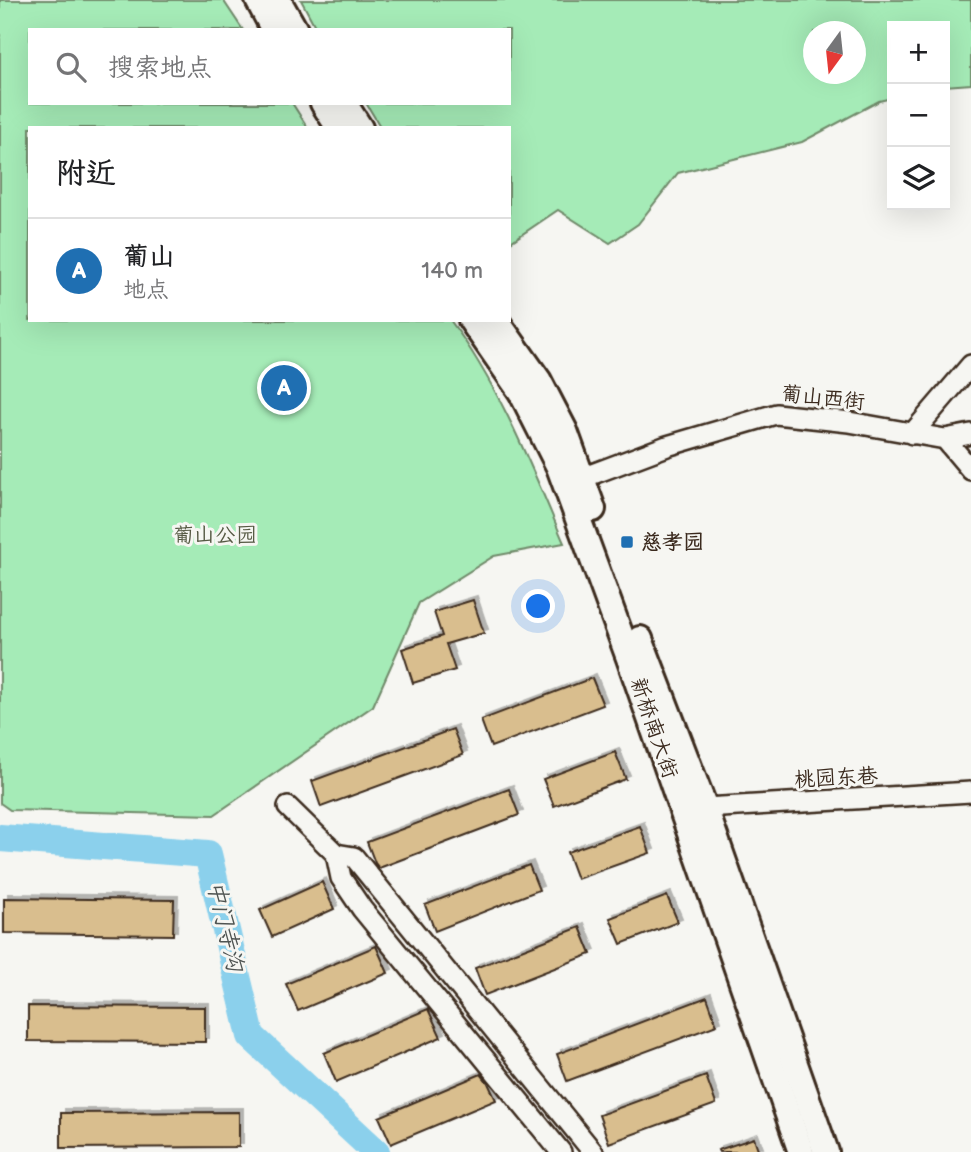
<!DOCTYPE html>
<html lang="zh">
<meta charset="utf-8">
<style>
:root{--surface:#fff;--page:#f6f6f6;--text:#202124;--muted:#757577;--line:#e0e0e0;--accent:#1f6fb2}
body{margin:0;font-family:"Balsamiq Sans","LXGW WenKai TC",sans-serif;background:var(--page);color:var(--text)}
.controls{position:absolute;right:21px;top:21px;display:grid;overflow:hidden;border-radius:0px;box-shadow:0 7px 28px #0002}
.controls button{width:63px;height:63px;display:grid;place-items:center;padding:0;border:0;border-bottom:2px solid var(--line);background:var(--surface);color:var(--text);font:35px sans-serif}
.compass{position:absolute;left:803px;top:21px;width:63px;height:63px;border-radius:50%;background:var(--surface);box-shadow:0 7px 28px #0002;rotate:195deg}
.you{position:absolute;left:539px;top:607px;width:24px;height:24px;margin:-18px;border:5px solid #fff;border-radius:50%;background:#1a73e8;box-shadow:0 0 0 10px #1a73e833}
.badge{display:grid;place-items:center;width:46px;height:46px;border-radius:50%;background:var(--accent);color:#fff;font-size:23px;font-weight:700}
.pin{position:absolute;translate:-50% -50%;border:4px solid #fff;box-shadow:0 2px 7px #0006}
.list{margin:0;padding:0;list-style:none}
h2{display:flex;justify-content:space-between;align-items:center;height:91px;margin:0;padding:0 28px;font-size:30px}
h2 small{font-size:23px;font-weight:400;color:var(--muted)}
.list li{display:grid;grid-template-columns:46px 1fr auto;gap:21px;align-items:center;box-sizing:border-box;height:105px;padding:0 28px;border-top:2px solid var(--line)}
.list b{display:block;font-size:26px;white-space:nowrap}
.list p{margin:0;font-size:23px;white-space:nowrap;color:var(--muted)}
.list em{font-size:23px;font-style:normal;color:var(--muted)}
.icon{flex:none;width:38px;height:38px;fill:none;stroke:currentColor;stroke-width:2;stroke-linecap:round;stroke-linejoin:round}
.map{position:relative;flex:none;width:971px;height:1152px;overflow:hidden}
.search{position:absolute;background:var(--surface);box-shadow:0 7px 28px #0002;left:28px;top:28px;width:483px;height:77px;display:flex;align-items:center;gap:18px;box-sizing:border-box;padding:0 24px;border-radius:0px;color:var(--muted);font-size:26px}
.panel{position:absolute;background:var(--surface);box-shadow:0 7px 28px #0002;left:28px;top:126px;width:483px;height:196px;border-radius:0px}
.map>svg:first-child{display:block}
.green{fill:#a5ebb7;stroke:#708a6a;stroke-width:2;fill-rule:evenodd}
.lines{fill:none;stroke-linecap:round;stroke-linejoin:round}
.river{stroke:#8bd0ec;stroke-width:28}
.building{fill:#d9be8e;stroke:#3b2a1e;stroke-width:2;filter:url(#shadow)}
.minor-casing{stroke:#3b2a1e;stroke-width:24}
.major-casing{stroke:#3b2a1e;stroke-width:30}
.minor{stroke:#f6f6f2;stroke-width:19}
.major{stroke:#f6f6f2;stroke-width:24}
.poi-dot{fill:#1f6fb2;stroke:#f6f6f2;stroke-width:2.5}
.labels{text-anchor:middle;dominant-baseline:central;stroke-width:6;stroke-linejoin:round;paint-order:stroke}
.street-label{font-size:21px;fill:#3b2a1e;stroke:#f6f6f2}
.park-label{font-size:21px;fill:#565a44;stroke:#f6f6f2}
.poi-label{font-size:21px;font-weight:bold;fill:#3b2a1e;stroke:#f6f6f2;text-anchor:start}
.water-label{font-size:23px;font-style:italic;fill:#4f5452;stroke:#f6f6f2}
</style>
<div class="map">
<svg width="971" height="1152" viewBox="0 0 971 1152">
<defs>
<filter id="shadow"><feDropShadow dx="4" dy="-4" stdDeviation="0" flood-color="#0004"/></filter>
</defs>
<rect width="100%" height="100%" fill="#f6f6f2"/>
<filter id="ink" filterUnits="userSpaceOnUse"><feTurbulence type="fractalNoise" baseFrequency=".0143" numOctaves="2"/><feDisplacementMap in="SourceGraphic" scale="14" xChannelSelector="R" yChannelSelector="G"/><feConvolveMatrix kernelMatrix="1 2 1 2 8 2 1 2 1" color-interpolation-filters="sRGB"/></filter>
<g filter="url(#ink)">
<g class="green">
<path d="M0 0H223L243 30H30V103H292L308 128H30V320H450C500 387 531 466 564 543L494 556 419 603 373 706 214 815 10 810 0 803Z"/>
<path d="M301 0H971V84L945 86V26H892V98L879 101 802 142 678 173 638 224 610 243 558 210 509 243V128H381L366 103H509V30H317ZM814 32H856V74H814Z"/>
</g>
<g class="lines">
<polyline class="river" points="0,838 208,854 251,1036 376,1152"/>
</g>
<g class="building">
<polygon points="473,600 484,633 446,644 455,670 413,683 402,649 442,636 434,612"/>
<polygon points="592,678 603,705 491,747 481,720"/>
<polygon points="453,729 463,755 321,807 312,781"/>
<polygon points="615,752 626,779 554,806 543,779"/>
<polygon points="509,789 519,815 379,868 375,863 367,842"/>
<polygon points="640,826 650,853 577,879 567,852"/>
<polygon points="529,865 539,890 435,931 425,905"/>
<polygon points="322,882 334,909 272,937 260,910"/>
<polygon points="667,896 678,922 621,944 610,918"/>
<polygon points="4,898 174,900 173,935 4,933"/>
<polygon points="580,927 591,954 485,995 475,968"/>
<polygon points="376,946 388,973 298,1011 286,984"/>
<polygon points="707,997 717,1025 567,1081 557,1054"/>
<polygon points="28,1006 205,1007 205,1042 28,1041"/>
<polygon points="428,1009 441,1037 336,1082 324,1053"/>
<polygon points="481,1074 488,1083 496,1100 391,1144 379,1117"/>
<polygon points="706,1076 716,1104 609,1143 599,1115"/>
<polygon points="239,1112 239,1147 61,1148 61,1113"/>
<polygon points="754,1138 759,1152 719,1152 718,1150"/>
</g>
<g class="lines">
<g class="minor-casing">
<g id="minor">
<polyline points="912,434 971,365"/>
<polyline points="945,439 971,434"/>
<polyline points="582,478 667,446 776,414 849,422 945,439 971,470"/>
<polyline points="288,807 336,854 341,878 362,909 561,1152"/>
<polyline points="705,808 971,792"/>
<polyline points="336,854 354,857 593,1152"/>
</g>
</g>
<g class="major-casing">
<g id="major">
<polyline points="258,0 274,30"/>
<polyline points="278,0 295,30"/>
<polyline points="323,103 339,128"/>
<polyline points="344,103 360,128"/>
<polyline points="471,320 521,392 559,467 629,658 801,1152"/>
<polyline points="496,320 539,381 565,431 593,509"/>
<polyline points="640,639 705,808 826,1152"/>
</g>
</g>
<use href="#minor" class="minor"/>
<use href="#major" class="major"/>
</g>
</g>
<rect class="poi-dot" x="620" y="535" width="14" height="14" rx="3.5"/>
<g class="labels">
<g class="street-label">
<text transform="translate(823 398) rotate(6)">葡山西街</text>
<text transform="translate(654 728) rotate(71)">新桥南大街</text>
<text transform="translate(836 778) rotate(-3)">桃园东巷</text>
</g>
<g class="park-label">
<text x="215" y="535">葡山公园</text>
</g>
<g class="poi-label">
<text x="641" y="542">慈孝园</text>
</g>
<g class="water-label">
<text transform="translate(225 926) rotate(77)">中门寺沟</text>
</g>
</g>
</svg>
<div class="controls">
<button>+</button>
<button>−</button>
<button><svg class="icon" aria-label="layers" viewBox="0 0 24 24"><path d="M12 4l9 5-9 5-9-5zM3 14l9 5 9-5"/></svg></button>
</div>
<svg class="compass" viewBox="-18 -18 36 36"><path d="M0-13l5 13h-10z" fill="#e53935"/><path d="M0 13l5-13h-10z" fill="#757577"/></svg>
<div class="you"></div>
<div class="pin badge" style="left:284px;top:388px">A</div>
<div class="search"><svg class="icon" aria-label="search" viewBox="0 0 24 24"><circle cx="10" cy="10" r="6"/><path d="M15 15l6 6"/></svg>搜索地点</div>
<section class="panel">
<h2>附近<small></small></h2>
<ul class="list">
<li><span class="badge">A</span><div><b>葡山</b><p>地点</p></div><em>140 m</em></li>
</ul>
</section>
</div>
